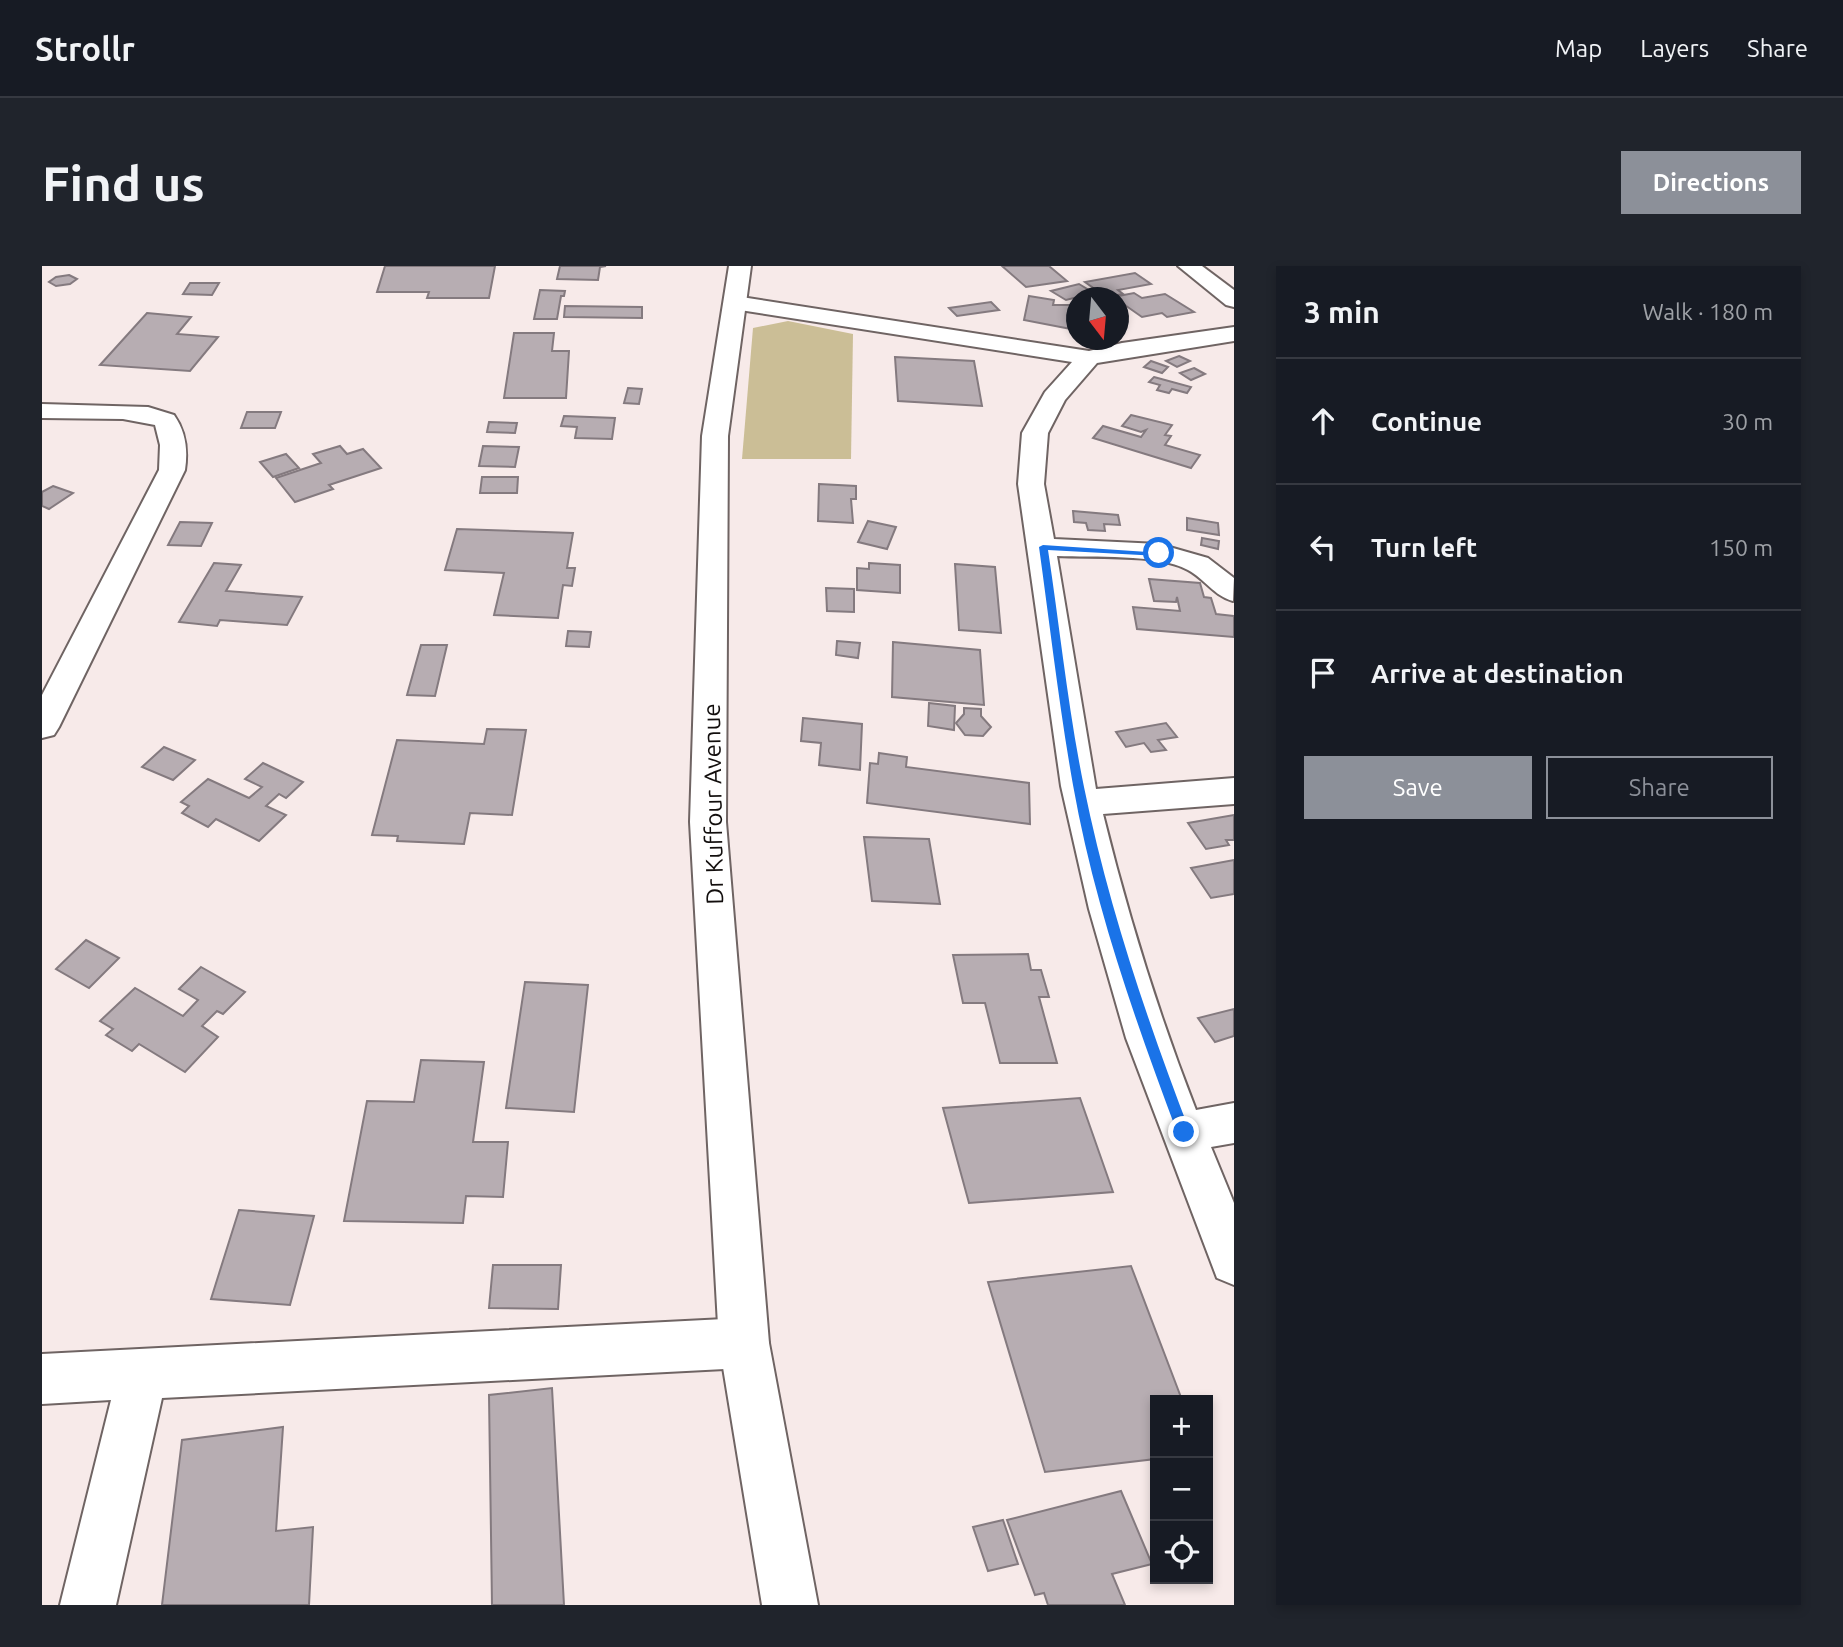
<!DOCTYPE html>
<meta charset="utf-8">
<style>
:root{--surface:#171b24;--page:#20242c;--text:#f1f3f6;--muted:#9ea1a6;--line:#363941;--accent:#8c9099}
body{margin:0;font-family:Ubuntu,sans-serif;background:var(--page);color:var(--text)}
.controls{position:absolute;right:21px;bottom:21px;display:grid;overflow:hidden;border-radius:0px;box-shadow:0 4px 10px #0003}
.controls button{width:63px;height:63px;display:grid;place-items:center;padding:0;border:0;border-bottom:2px solid var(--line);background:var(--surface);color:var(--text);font:35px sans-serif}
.compass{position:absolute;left:1024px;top:21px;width:63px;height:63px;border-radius:50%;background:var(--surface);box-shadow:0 4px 10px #0003;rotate:164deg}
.stop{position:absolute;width:21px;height:21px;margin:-16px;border:5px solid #1a73e8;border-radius:50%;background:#fff}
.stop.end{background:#1a73e8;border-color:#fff;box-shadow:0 2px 7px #0008}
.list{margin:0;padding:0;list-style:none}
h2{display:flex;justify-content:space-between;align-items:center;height:91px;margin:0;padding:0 28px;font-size:30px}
h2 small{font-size:23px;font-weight:400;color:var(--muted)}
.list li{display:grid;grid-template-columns:46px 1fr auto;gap:21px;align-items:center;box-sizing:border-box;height:126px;padding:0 28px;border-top:2px solid var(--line)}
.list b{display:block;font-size:26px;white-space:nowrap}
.list em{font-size:23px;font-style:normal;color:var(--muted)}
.actions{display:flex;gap:14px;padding:21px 28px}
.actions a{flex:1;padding:16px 0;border:2px solid var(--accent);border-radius:0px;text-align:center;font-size:24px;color:var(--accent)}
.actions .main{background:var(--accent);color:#fff}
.icon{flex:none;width:38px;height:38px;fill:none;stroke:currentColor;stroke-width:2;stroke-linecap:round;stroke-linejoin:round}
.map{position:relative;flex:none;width:1192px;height:1339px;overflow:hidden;border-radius:0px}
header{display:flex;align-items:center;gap:42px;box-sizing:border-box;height:98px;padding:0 35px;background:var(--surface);border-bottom:2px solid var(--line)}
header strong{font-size:33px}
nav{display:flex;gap:38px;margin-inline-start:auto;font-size:24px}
.intro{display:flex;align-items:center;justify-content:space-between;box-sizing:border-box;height:168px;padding:0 42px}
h1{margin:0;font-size:49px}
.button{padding:18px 32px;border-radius:0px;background:var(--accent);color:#fff;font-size:24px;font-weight:700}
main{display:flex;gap:42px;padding:0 42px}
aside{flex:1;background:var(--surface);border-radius:0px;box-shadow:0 4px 10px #0003}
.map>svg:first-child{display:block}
.green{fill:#cbbe96}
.building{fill:#b7adb2;stroke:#847a7f;stroke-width:2}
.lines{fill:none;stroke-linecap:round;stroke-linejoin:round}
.minor-casing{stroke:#6f6463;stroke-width:4}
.secondary-casing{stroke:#6f6463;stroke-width:4}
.minor{fill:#fff;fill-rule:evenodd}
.secondary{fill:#fff;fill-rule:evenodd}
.route{fill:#1a73e8}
.labels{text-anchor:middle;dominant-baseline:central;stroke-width:5;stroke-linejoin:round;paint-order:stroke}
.street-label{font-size:24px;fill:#120e0d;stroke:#fff}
</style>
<header>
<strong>Strollr</strong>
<nav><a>Map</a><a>Layers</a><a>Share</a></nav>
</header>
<div class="intro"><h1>Find us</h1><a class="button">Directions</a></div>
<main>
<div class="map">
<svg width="1192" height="1339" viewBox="0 0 1192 1339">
<rect width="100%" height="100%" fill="#f7eae9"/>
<polygon class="green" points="746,55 811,68 809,193 700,193 711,62"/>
<g class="building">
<polygon points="343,0 453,0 447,32 385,32 387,26 335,26"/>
<polygon points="518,0 564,0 558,1 556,14 515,13"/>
<polygon points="960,0 1007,0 1025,15 984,21"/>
<polygon points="1093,7 1109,18 1076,24 1081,28 1064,31 1043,16"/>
<polygon points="27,9 35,13 28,18 14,20 7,16 14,11"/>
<polygon points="148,17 177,17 170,29 141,28"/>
<polygon points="1037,18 1052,27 1024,34 1009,25"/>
<polygon points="498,24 523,25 522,30 519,30 515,53 492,53"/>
<polygon points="1092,27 1100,32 1123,28 1152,46 1125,51 1120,47 1100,51 1080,37 1076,38 1076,32 1066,32"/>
<polygon points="987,30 1012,34 1011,39 1034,39 1034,64 982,54"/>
<polygon points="949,36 957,44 915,50 907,42"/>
<polygon points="523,40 600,41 600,52 522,51"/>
<polygon points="105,47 149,51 135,68 176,71 148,105 58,99"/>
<polygon points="472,67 512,67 510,85 527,85 524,132 462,132"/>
<polygon points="1137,90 1148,95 1135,101 1124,95"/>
<polygon points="853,91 932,95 940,140 856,135"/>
<polygon points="1109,95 1126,101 1120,107 1102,101"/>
<polygon points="1152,102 1163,108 1149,114 1138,107"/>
<polygon points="1112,111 1149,121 1145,127 1130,123 1127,127 1115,124 1118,119 1107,116"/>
<polygon points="586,122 600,123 597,138 582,137"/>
<polygon points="205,146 239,146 233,162 199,162"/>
<polygon points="1089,149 1130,159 1123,169 1129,170 1123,179 1158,189 1149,202 1051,172 1061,160 1099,171 1104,164 1099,166 1080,160"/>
<polygon points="522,150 573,152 570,173 533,172 535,161 519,160"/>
<polygon points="447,156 475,157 473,167 445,166"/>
<polygon points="298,180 305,188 321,183 339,202 287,219 291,223 253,236 234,212 279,197 271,188"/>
<polygon points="441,180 477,181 473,201 437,200"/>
<polygon points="244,188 257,202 231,211 218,196"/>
<polygon points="440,211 476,211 475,227 438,227"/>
<polygon points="777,218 814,220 814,233 809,233 811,257 776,255"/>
<polygon points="11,220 31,227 7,243 0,240 0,226"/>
<polygon points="1031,245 1076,249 1078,259 1062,258 1063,265 1046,264 1044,257 1032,256"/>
<polygon points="1145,252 1176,257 1177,269 1145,264"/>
<polygon points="826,255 854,261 845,283 816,276"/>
<polygon points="138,256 170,257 159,280 126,279"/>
<polygon points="415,263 531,267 525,302 533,302 530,320 521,319 516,352 452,349 462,307 403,304"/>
<polygon points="1160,272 1177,275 1176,283 1159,279"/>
<polygon points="172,297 199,299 184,325 260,331 245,359 178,354 175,360 137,356"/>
<polygon points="827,297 858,299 858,327 815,324 815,302 827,303"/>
<polygon points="913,298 953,301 959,367 917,364"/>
<polygon points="1107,313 1158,317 1162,331 1169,332 1174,348 1192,350 1192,371 1095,363 1091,341 1138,345 1135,331 1134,336 1112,335"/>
<polygon points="784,322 812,323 812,346 785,345"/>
<polygon points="526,365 549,366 547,381 524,380"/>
<polygon points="795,375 818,377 816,392 794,389"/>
<polygon points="851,376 938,384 942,439 850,431"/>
<polygon points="379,379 405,379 393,430 365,429"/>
<polygon points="887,437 913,440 912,464 886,460"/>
<polygon points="922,442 939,443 939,450 949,461 941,470 923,469 914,457 922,448"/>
<polygon points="761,452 820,458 818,504 777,499 779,477 759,475"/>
<polygon points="1124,457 1135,471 1116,474 1124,484 1109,486 1102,477 1084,481 1074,466"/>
<polygon points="445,463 484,464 470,549 428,547 422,578 355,575 356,570 330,569 355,474 442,478"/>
<polygon points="122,481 153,494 131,514 100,501"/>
<polygon points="837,487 865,491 864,501 987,517 988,558 825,537 828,497 836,498"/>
<polygon points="221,497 261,516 244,532 237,528 224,540 244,549 217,575 174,553 166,561 140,547 147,540 139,536 166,513 207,532 220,521 203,513"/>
<polygon points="1192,549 1192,574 1184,574 1187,579 1164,583 1146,557"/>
<polygon points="822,571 887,573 898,638 830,635"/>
<polygon points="1192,594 1192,628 1169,632 1149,602"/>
<polygon points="44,674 77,692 47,722 14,703"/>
<polygon points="986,688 989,704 999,704 1007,731 997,731 1015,797 958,797 943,737 921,737 911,689"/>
<polygon points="159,701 203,726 181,748 175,745 160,760 176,771 143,806 97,778 90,785 64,769 71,763 58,755 93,722 141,750 156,734 137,723"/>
<polygon points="483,716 546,719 532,846 464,842"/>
<polygon points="1192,743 1192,770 1173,776 1156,752"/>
<polygon points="379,794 442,796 431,876 466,876 461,931 424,930 421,957 302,955 325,835 372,836"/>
<polygon points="1038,832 1071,926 927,937 901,842"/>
<polygon points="197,944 272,950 248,1039 169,1033"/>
<polygon points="451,999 519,999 516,1043 447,1042"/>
<polygon points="1089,1000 1140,1134 1113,1134 1113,1193 1003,1206 946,1016"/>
<polygon points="510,1122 522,1339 450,1339 447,1129"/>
<polygon points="241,1161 234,1265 271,1261 267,1339 120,1339 140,1174"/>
<polygon points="1079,1225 1110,1298 1070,1308 1083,1339 1006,1339 1002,1327 993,1329 965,1254"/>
<polygon points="961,1254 976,1298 946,1305 931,1261"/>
</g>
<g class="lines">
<g class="minor-casing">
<g id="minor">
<polygon points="1136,0 1160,0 1192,24 1192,41 1184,39"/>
<path d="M693 30 1047 85 1080 77 1192 61V75L1055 97 1023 134 1006 167 1002 218 1012 273 1117 278 1166 292 1192 312 1191 335C1172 330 1163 313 1146 304 1114 287 1051 292 1015 290L1054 523 1192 512V538L1061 548C1086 649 1116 747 1154 844L1192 837V877L1169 881 1192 937V1019L1175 1012 1084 772 1047 643 1019 520 976 218 980 167 1003 126 1030 96 685 42 682 37 685 32Z"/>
<path d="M0 138 106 141 132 149C144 166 146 184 143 204L17 461 12 469 0 472V429L117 204 118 179 113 159 81 153 0 152Z"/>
<polygon points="702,1052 719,1060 727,1077 719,1094 702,1102 120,1132 74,1339 18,1339 69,1134 0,1138 0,1088"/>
</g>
</g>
<g class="secondary-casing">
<polygon id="secondary" points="687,0 709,0 686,170 684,556 727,1077 776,1339 720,1339 677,1077 648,556 660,170"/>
</g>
<use href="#minor" class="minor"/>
<use href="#secondary" class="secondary"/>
</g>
<path class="route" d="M1001 279 1121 287 1117 290 1006 284C1018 363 1026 443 1042 521 1066 639 1105 754 1148 866L1142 872 1135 866C1093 754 1052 638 1031 519 1017 440 1008 360 997 281Z"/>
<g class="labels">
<g class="street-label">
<text transform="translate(671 538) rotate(-91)">Dr Kuffour Avenue</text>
</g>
</g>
</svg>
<div class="controls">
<button>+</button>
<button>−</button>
<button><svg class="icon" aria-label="locate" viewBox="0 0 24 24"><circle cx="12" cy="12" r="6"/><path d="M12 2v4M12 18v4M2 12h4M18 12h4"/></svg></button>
</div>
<svg class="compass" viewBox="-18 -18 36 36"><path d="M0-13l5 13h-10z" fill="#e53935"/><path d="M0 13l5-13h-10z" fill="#9ea1a6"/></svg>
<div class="stop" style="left:1117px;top:287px"></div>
<div class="stop end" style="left:1142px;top:866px"></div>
</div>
<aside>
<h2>3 min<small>Walk · 180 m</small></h2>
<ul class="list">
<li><svg class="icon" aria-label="ahead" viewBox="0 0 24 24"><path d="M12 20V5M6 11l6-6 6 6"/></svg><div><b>Continue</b></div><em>30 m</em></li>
<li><svg class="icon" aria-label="left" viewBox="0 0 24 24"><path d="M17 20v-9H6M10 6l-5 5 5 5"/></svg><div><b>Turn left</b></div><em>150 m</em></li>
<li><svg class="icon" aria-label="arrive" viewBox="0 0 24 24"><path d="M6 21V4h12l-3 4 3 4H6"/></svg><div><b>Arrive at destination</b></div></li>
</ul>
<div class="actions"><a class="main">Save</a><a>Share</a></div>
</aside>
</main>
